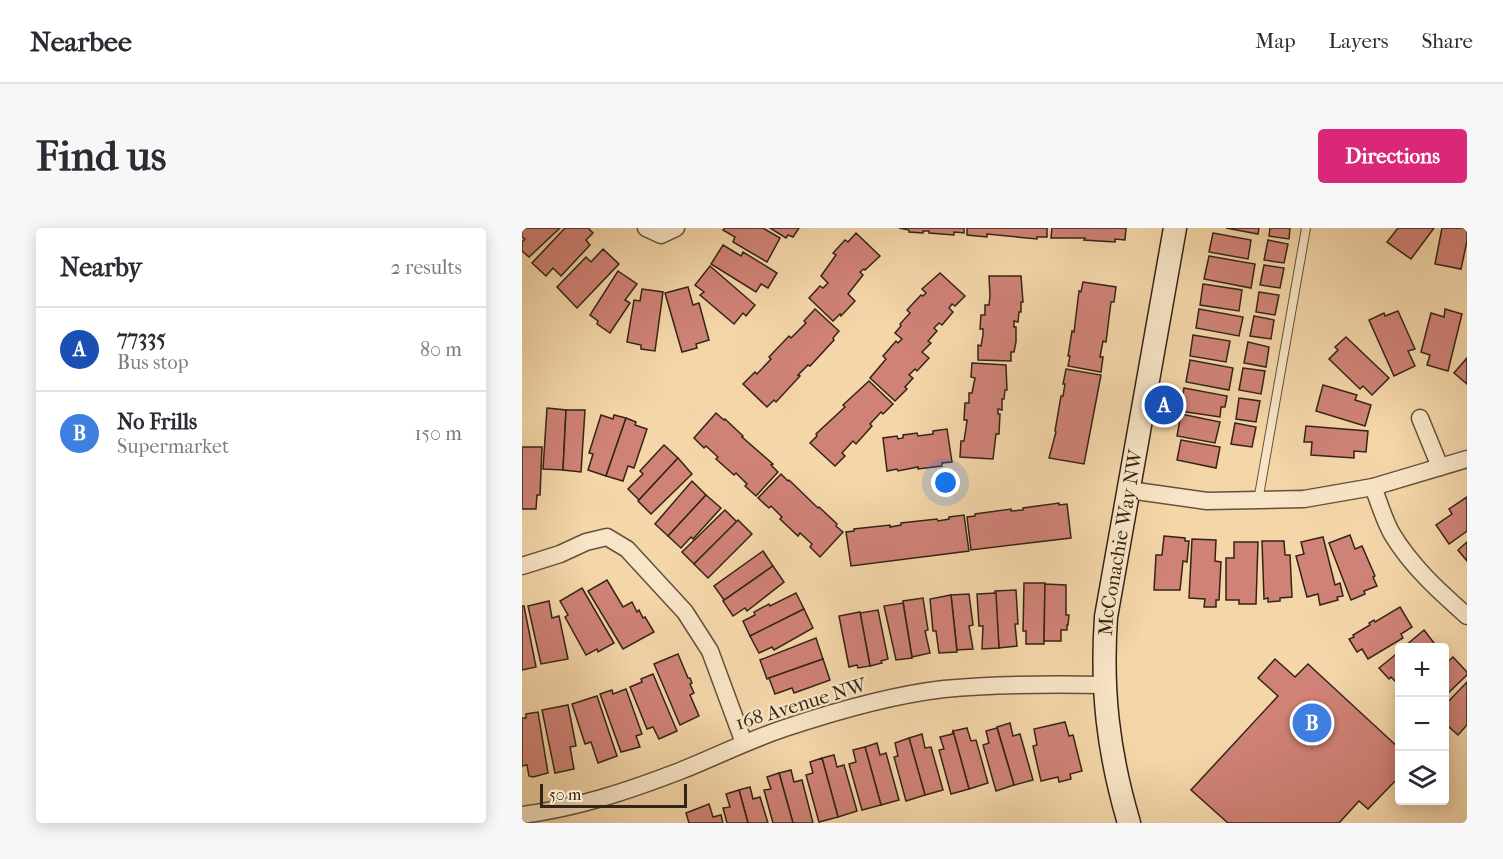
<!DOCTYPE html>
<meta charset="utf-8">
<style>
:root{--surface:#fff;--page:#f7f7f7;--text:#2b2b33;--muted:#7c7c81;--line:#e1e1e2;--accent:#db2777}
body{margin:0;font-family:"IM FELL French Canon",serif;background:var(--page);color:var(--text)}
.controls{position:absolute;right:18px;bottom:18px;display:grid;overflow:hidden;border-radius:6px;box-shadow:0 3px 15px #0003}
.controls button{width:54px;height:54px;display:grid;place-items:center;padding:0;border:0;border-bottom:2px solid var(--line);background:var(--surface);color:var(--text);font:30px sans-serif}
.scale{position:absolute;left:18px;bottom:15px;width:147px;box-sizing:border-box;padding-left:6px;border:3px solid #332516;border-top:0;font-size:16px;line-height:21px;white-space:nowrap;color:#332516;-webkit-text-stroke:4px #f8e4c6;paint-order:stroke}
.you{position:absolute;left:424px;top:255px;width:21px;height:21px;margin:-15px;border:4px solid #fff;border-radius:50%;background:#1a73e8;box-shadow:0 0 0 9px #1a73e833}
.badge{display:grid;place-items:center;width:39px;height:39px;border-radius:50%;background:var(--accent);color:#fff;font-size:20px;font-weight:700}
.pin{position:absolute;translate:-50% -50%;border:3px solid #fff;box-shadow:0 2px 6px #0006}
.list{margin:0;padding:0;list-style:none}
h2{display:flex;justify-content:space-between;align-items:center;height:78px;margin:0;padding:0 24px;font-size:26px}
h2 small{font-size:20px;font-weight:400;color:var(--muted)}
.list li{display:grid;grid-template-columns:39px 1fr auto;gap:18px;align-items:center;box-sizing:border-box;height:84px;padding:0 24px;border-top:2px solid var(--line)}
.list b{display:block;font-size:22px;white-space:nowrap}
.list p{margin:0;font-size:20px;white-space:nowrap;color:var(--muted)}
.list em{font-size:20px;font-style:normal;color:var(--muted)}
.icon{flex:none;width:33px;height:33px;fill:none;stroke:currentColor;stroke-width:2;stroke-linecap:round;stroke-linejoin:round}
.map{position:relative;flex:none;width:945px;height:595px;overflow:hidden;border-radius:6px}
header{display:flex;align-items:center;gap:36px;box-sizing:border-box;height:84px;padding:0 30px;background:var(--surface);border-bottom:2px solid var(--line)}
header strong{font-size:28px}
nav{display:flex;gap:33px;margin-inline-start:auto;font-size:21px}
.intro{display:flex;align-items:center;justify-content:space-between;box-sizing:border-box;height:144px;padding:0 36px}
h1{margin:0;font-size:42px}
.button{padding:15px 27px;border-radius:6px;background:var(--accent);color:#fff;font-size:21px;font-weight:700}
main{display:flex;gap:36px;padding:0 36px}
aside{flex:1;background:var(--surface);border-radius:6px;box-shadow:0 3px 15px #0003}
.map>svg:first-child{display:block}
.building{fill:#d08277;stroke:#332516;stroke-width:1.5}
.lines{fill:none;stroke-linecap:round;stroke-linejoin:round}
.lane-casing{stroke:#63513a;stroke-width:10}
.street-casing{stroke:#63513a;stroke-width:19}
.secondary-casing{stroke:#332516;stroke-width:25}
.lane{stroke:#f8e4c6;stroke-width:8}
.street{stroke:#f8e4c6;stroke-width:16}
.secondary{stroke:#f8e4c6;stroke-width:22}
.labels{text-anchor:middle;dominant-baseline:central;stroke-width:4.5;stroke-linejoin:round;paint-order:stroke}
.street-label{font-size:20px;fill:#332516;stroke:#f8e4c6}
</style>
<header>
<strong>Nearbee</strong>
<nav><a>Map</a><a>Layers</a><a>Share</a></nav>
</header>
<div class="intro"><h1>Find us</h1><a class="button">Directions</a></div>
<main>
<aside>
<h2>Nearby<small>2 results</small></h2>
<ul class="list">
<li><span class="badge" style="background:#1a4fb4">A</span><div><b>77335</b><p>Bus stop</p></div><em>80 m</em></li>
<li><span class="badge" style="background:#3f7fe0">B</span><div><b>No Frills</b><p>Supermarket</p></div><em>150 m</em></li>
</ul>
</aside>
<div class="map">
<svg width="945" height="595" viewBox="0 0 945 595">
<rect width="100%" height="100%" fill="#f4d6a8"/>
<filter id="stains"><feTurbulence type="fractalNoise" baseFrequency=".00333" numOctaves="4"/><feColorMatrix values="0 0 0 0 .2 0 0 0 0 .09 0 0 0 0 .02 0 0 0 .5 -.17"/></filter>
<radialGradient id="worn" r=".72"><stop offset=".6" stop-color="#630" stop-opacity="0"/><stop offset="1" stop-color="#630" stop-opacity=".3"/></radialGradient>
<g class="building">
<polygon points="0,0 38,0 7,29 0,23 0,14 3,11 0,9"/>
<polygon points="43,0 66,0 71,5 64,12 68,17 39,48 31,40 24,48 10,35"/>
<polygon points="203,0 241,0 258,10 245,34 211,14 213,9 201,2"/>
<polygon points="248,0 277,0 271,9 266,7 264,10"/>
<polygon points="377,0 442,0 442,5 432,4 432,7 407,5 407,3 401,3 401,5 387,4 387,2"/>
<polygon points="445,0 525,0 525,9 515,9 515,11 465,6 465,9 445,7"/>
<polygon points="530,0 604,0 603,12 593,11 593,14 562,12 563,10 529,10"/>
<polygon points="704,0 737,0 736,6"/>
<polygon points="748,0 768,0 767,11 747,8"/>
<polygon points="876,0 912,0 889,31 865,14"/>
<polygon points="920,0 945,0 945,13 939,41 913,36"/>
<polygon points="334,5 358,28 343,42 342,41 338,44 341,47 326,66 333,73 319,88 318,86 311,93 287,70 298,58 301,60 306,55 299,48 314,27 311,25 323,12 326,14"/>
<polygon points="691,5 729,12 726,31 687,24"/>
<polygon points="746,12 766,16 762,35 742,32"/>
<polygon points="201,17 219,28 221,24 255,45 246,60 239,56 234,64 189,36"/>
<polygon points="81,21 97,36 55,80 35,59 64,29 69,34"/>
<polygon points="687,28 733,36 729,60 682,51"/>
<polygon points="742,37 762,40 758,60 738,57"/>
<polygon points="188,38 233,77 224,88 221,85 212,96 178,67 182,64 173,57"/>
<polygon points="96,43 115,56 103,72 108,75 88,105 75,96 76,93 68,87"/>
<polygon points="418,45 443,68 433,78 430,76 427,80 431,84 420,97 417,95 412,100 415,103 406,113 409,115 400,124 407,130 395,143 393,141 387,147 391,150 383,159 385,161 373,173 348,150 364,131 361,128 374,113 376,115 380,111 373,105 379,98 378,96 388,85 385,82 399,67 401,68 404,65 400,61"/>
<polygon points="467,48 499,48 501,74 499,74 499,84 497,84 496,94 492,93 492,99 494,99 494,114 492,124 489,124 489,133 456,132 456,117 459,118 461,107 461,101 458,101 459,87 463,87 463,77 467,77 468,68"/>
<polygon points="561,54 594,59 592,74 589,74 584,114 581,113 578,129 581,129 579,144 546,138 548,128 546,128 550,103 552,104 557,63 559,64"/>
<polygon points="681,56 720,62 717,83 678,77"/>
<polygon points="166,59 171,77 177,75 187,112 174,116 175,120 160,124 143,65"/>
<polygon points="120,61 141,64 133,123 119,121 119,117 105,114 112,72 118,73"/>
<polygon points="737,64 757,67 753,87 734,84"/>
<polygon points="293,81 317,103 311,110 312,112 288,138 286,137 276,147 278,148 254,174 252,172 245,179 221,156 233,144 235,146 249,131 247,129 267,108 269,110 284,95 282,93"/>
<polygon points="677,81 721,89 717,108 674,100"/>
<polygon points="923,81 940,86 926,143 905,137 908,127 899,124 909,85 922,89"/>
<polygon points="876,83 893,121 886,123 893,138 872,148 847,92 862,85 863,88"/>
<polygon points="732,88 752,92 749,111 728,108"/>
<polygon points="671,107 708,113 704,134 668,128"/>
<polygon points="824,109 867,150 850,167 841,158 838,161 807,131 816,122 813,119"/>
<polygon points="726,114 747,119 744,139 722,135"/>
<polygon points="945,130 945,156 932,145"/>
<polygon points="668,132 711,140 707,162 664,154"/>
<polygon points="450,135 484,137 485,162 483,162 482,171 480,171 480,182 476,181 476,186 478,186 477,206 474,206 471,231 438,229 439,213 442,213 444,200 445,192 442,192 443,175 447,175 447,165 450,165 453,150 449,149"/>
<polygon points="721,140 743,143 739,166 717,162"/>
<polygon points="544,141 579,147 562,236 527,230 534,204 533,203 539,168 541,168 543,156 541,156"/>
<polygon points="347,153 371,176 361,186 359,184 348,196 350,198 334,216 331,213 320,225 323,228 313,238 288,215 295,208 294,206 323,179 321,177"/>
<polygon points="801,157 835,167 833,172 849,177 843,198 794,183"/>
<polygon points="662,160 705,168 703,179 699,179 698,189 658,183"/>
<polygon points="717,170 738,173 734,194 714,191"/>
<polygon points="25,180 44,182 41,242 21,241"/>
<polygon points="44,182 63,182 59,244 41,242"/>
<polygon points="194,185 202,192 203,191 221,208 220,209 251,236 249,237 256,244 234,268 223,258 225,256 214,245 212,247 194,231 196,229 184,218 182,220 172,210"/>
<polygon points="659,186 698,194 693,215 655,208"/>
<polygon points="79,187 91,191 92,187 104,190 84,248 66,242 71,226 67,225"/>
<polygon points="104,190 114,194 113,197 125,201 112,240 106,238 101,253 84,248"/>
<polygon points="713,195 734,199 730,219 709,216"/>
<polygon points="784,198 846,203 844,224 832,223 832,230 789,227 790,214 782,214"/>
<polygon points="425,201 430,234 420,235 420,238 396,241 396,239 376,243 375,241 365,243 361,210 375,208 376,211 381,210 381,207 395,205 396,208 411,206 411,203"/>
<polygon points="659,212 698,219 694,240 655,232"/>
<polygon points="142,217 156,230 117,272 106,261 121,246 118,243"/>
<polygon points="0,219 20,219 18,267 15,267 14,281 0,281"/>
<polygon points="156,230 170,246 129,286 116,273"/>
<polygon points="259,246 266,253 267,252 296,280 297,279 315,296 314,298 321,304 298,329 288,319 290,316 278,305 276,308 258,291 260,289 249,278 247,280 236,270"/>
<polygon points="170,253 184,267 146,308 133,296"/>
<polygon points="184,267 199,280 171,311 169,309 159,320 146,308"/>
<polygon points="945,269 945,303 927,316 914,297 930,286 927,281"/>
<polygon points="537,275 537,277 545,276 549,310 449,322 445,289 453,288 453,286 489,281 489,283 501,282 501,280"/>
<polygon points="203,282 215,294 172,336 160,324"/>
<polygon points="442,287 447,323 329,338 324,304 332,303 332,301 368,297 368,299 379,297 379,295 415,291 416,293 427,291 427,289"/>
<polygon points="216,292 230,306 186,350 172,336"/>
<polygon points="828,307 833,321 840,318 853,348 851,349 855,358 842,363 843,366 829,372 807,315"/>
<polygon points="642,308 663,310 663,313 667,313 665,334 661,333 658,362 632,362 634,327 640,327"/>
<polygon points="801,309 813,357 818,355 821,368 815,369 816,372 798,377 796,366 785,369 774,328 782,326 779,314"/>
<polygon points="670,311 694,312 693,333 699,334 697,372 694,372 694,379 682,379 683,371 667,370"/>
<polygon points="740,313 762,313 763,327 768,327 770,369 758,370 758,373 746,374 746,370 742,371"/>
<polygon points="712,314 736,314 734,376 717,376 717,372 704,372 704,330 712,330"/>
<polygon points="945,314 945,333 936,322"/>
<polygon points="241,323 251,338 202,372 192,358"/>
<polygon points="251,338 262,354 225,383 223,380 211,388 201,373"/>
<polygon points="85,352 101,379 110,374 115,384 117,382 121,390 123,389 132,404 101,421 66,363"/>
<polygon points="502,355 523,355 522,416 504,416 504,403 501,403"/>
<polygon points="523,356 544,357 544,387 547,387 546,397 545,397 545,402 539,402 539,413 522,413"/>
<polygon points="60,360 92,415 76,424 75,421 64,427 43,389 46,387 38,373"/>
<polygon points="494,362 496,396 493,396 495,418 477,420 473,363"/>
<polygon points="274,365 282,381 228,408 221,393 233,387 232,384 247,376 248,378"/>
<polygon points="474,365 477,420 460,421 461,398 457,398 455,366"/>
<polygon points="447,366 451,397 447,398 451,421 435,422 429,367"/>
<polygon points="429,367 435,424 417,425 414,403 411,403 408,371"/>
<polygon points="401,370 406,402 403,403 408,425 390,429 381,373"/>
<polygon points="27,373 30,390 37,388 46,431 19,436 6,378"/>
<polygon points="381,375 390,430 374,432 362,378"/>
<polygon points="0,378 2,378 14,439 0,442"/>
<polygon points="878,379 890,399 879,406 881,410 846,431 840,421 835,424 827,411 832,409 831,407 848,397 847,395 852,392 853,394"/>
<polygon points="282,381 291,400 252,422 250,419 237,425 228,408"/>
<polygon points="356,382 366,431 359,433 360,435 348,438 338,385"/>
<polygon points="338,384 348,438 336,440 335,437 327,439 317,388"/>
<polygon points="902,402 915,419 882,419"/>
<polygon points="294,410 301,431 245,451 238,432"/>
<polygon points="878,423 878,458 869,449 867,451 857,440"/>
<polygon points="156,426 166,450 168,450 170,455 168,456 172,465 168,467 177,488 158,497 132,436"/>
<polygon points="931,429 945,444 945,447 922,469 922,437"/>
<polygon points="301,431 308,452 272,465 270,460 253,466 247,450"/>
<polygon points="753,431 773,449 786,436 878,521 878,548 846,581 837,573 817,595 706,595 669,562 756,468 736,450"/>
<polygon points="131,446 155,503 137,511 131,499 125,501 108,459 120,454 119,451"/>
<polygon points="945,454 945,497 936,507 927,499 922,503 922,478"/>
<polygon points="104,461 120,506 114,508 118,519 99,524 78,466 90,462 91,466"/>
<polygon points="75,468 95,528 76,535 69,514 63,516 50,476"/>
<polygon points="46,477 54,518 48,519 52,541 33,545 20,482"/>
<polygon points="16,484 26,545 11,549 7,548 5,537 0,538 0,490 4,490 4,486"/>
<polygon points="543,494 547,508 551,507 560,543 548,546 549,551 537,554 536,549 519,553 511,518 515,517 512,501"/>
<polygon points="488,495 491,508 498,506 511,552 492,557 475,499"/>
<polygon points="445,500 449,513 454,512 466,555 447,561 431,503"/>
<polygon points="475,500 492,557 474,563 461,517 467,515 464,503"/>
<polygon points="431,503 447,561 429,566 417,522 422,521 418,509 430,506"/>
<polygon points="400,506 403,520 409,519 421,562 403,567 387,510"/>
<polygon points="387,510 403,567 384,573 372,529 376,528 373,515"/>
<polygon points="355,515 358,527 364,525 377,572 359,577 343,519"/>
<polygon points="343,519 359,577 340,582 327,536 334,534 331,522"/>
<polygon points="312,527 315,539 322,537 335,583 316,589 300,530"/>
<polygon points="300,530 316,589 297,594 284,547 291,545 288,534"/>
<polygon points="269,542 272,554 280,552 291,595 271,595 257,545"/>
<polygon points="257,545 271,595 251,595 242,562 249,561 245,549"/>
<polygon points="228,559 231,571 238,569 246,595 226,595 217,562"/>
<polygon points="217,562 226,595 205,595 201,580 208,579 204,566"/>
<polygon points="187,576 191,589 199,587 201,595 167,595 164,585"/>
</g>
<g class="lines">
<g class="lane-casing">
<polyline id="lane" points="736,273 784,0"/>
</g>
<g class="street-casing">
<g id="street">
<polyline points="124,0 139,7 154,0"/>
<polyline points="898,190 918,239"/>
<path d="M851 259C857 274 862 292 870 306 890 339 917 363 945 388"/>
<polyline points="607,262 685,273 782,271 851,259 945,231"/>
<polyline points="0,338 38,326 64,314 85,309 105,321 163,384 188,423 222,515"/>
<path d="M0 587C55 580 106 563 158 543 193 529 227 512 263 500 314 483 369 467 422 461 475 456 528 456 582 457"/>
</g>
</g>
<g class="secondary-casing">
<g id="secondary">
<path id="s1" d="M607 595C586 524 579 462 584 389L653 0"/>
</g>
</g>
<use href="#lane" class="lane"/>
<use href="#street" class="street"/>
<use href="#secondary" class="secondary"/>
</g>
<g class="labels">
<g class="street-label">
<text stroke="none"><textPath href="#s1" startOffset="284">McConachie Way NW</textPath></text>
<text transform="translate(279 476) rotate(-17)">168 Avenue NW</text>
</g>
</g>
<rect width="100%" height="100%" filter="url(#stains)"/>
<rect width="100%" height="100%" fill="url(#worn)"/>
</svg>
<div class="controls">
<button>+</button>
<button>−</button>
<button><svg class="icon" aria-label="layers" viewBox="0 0 24 24"><path d="M12 4l9 5-9 5-9-5zM3 14l9 5 9-5"/></svg></button>
</div>
<div class="scale">50 m</div>
<div class="you"></div>
<div class="pin badge" style="left:642px;top:177px;background:#1a4fb4">A</div>
<div class="pin badge" style="left:790px;top:495px;background:#3f7fe0">B</div>
</div>
</main>
